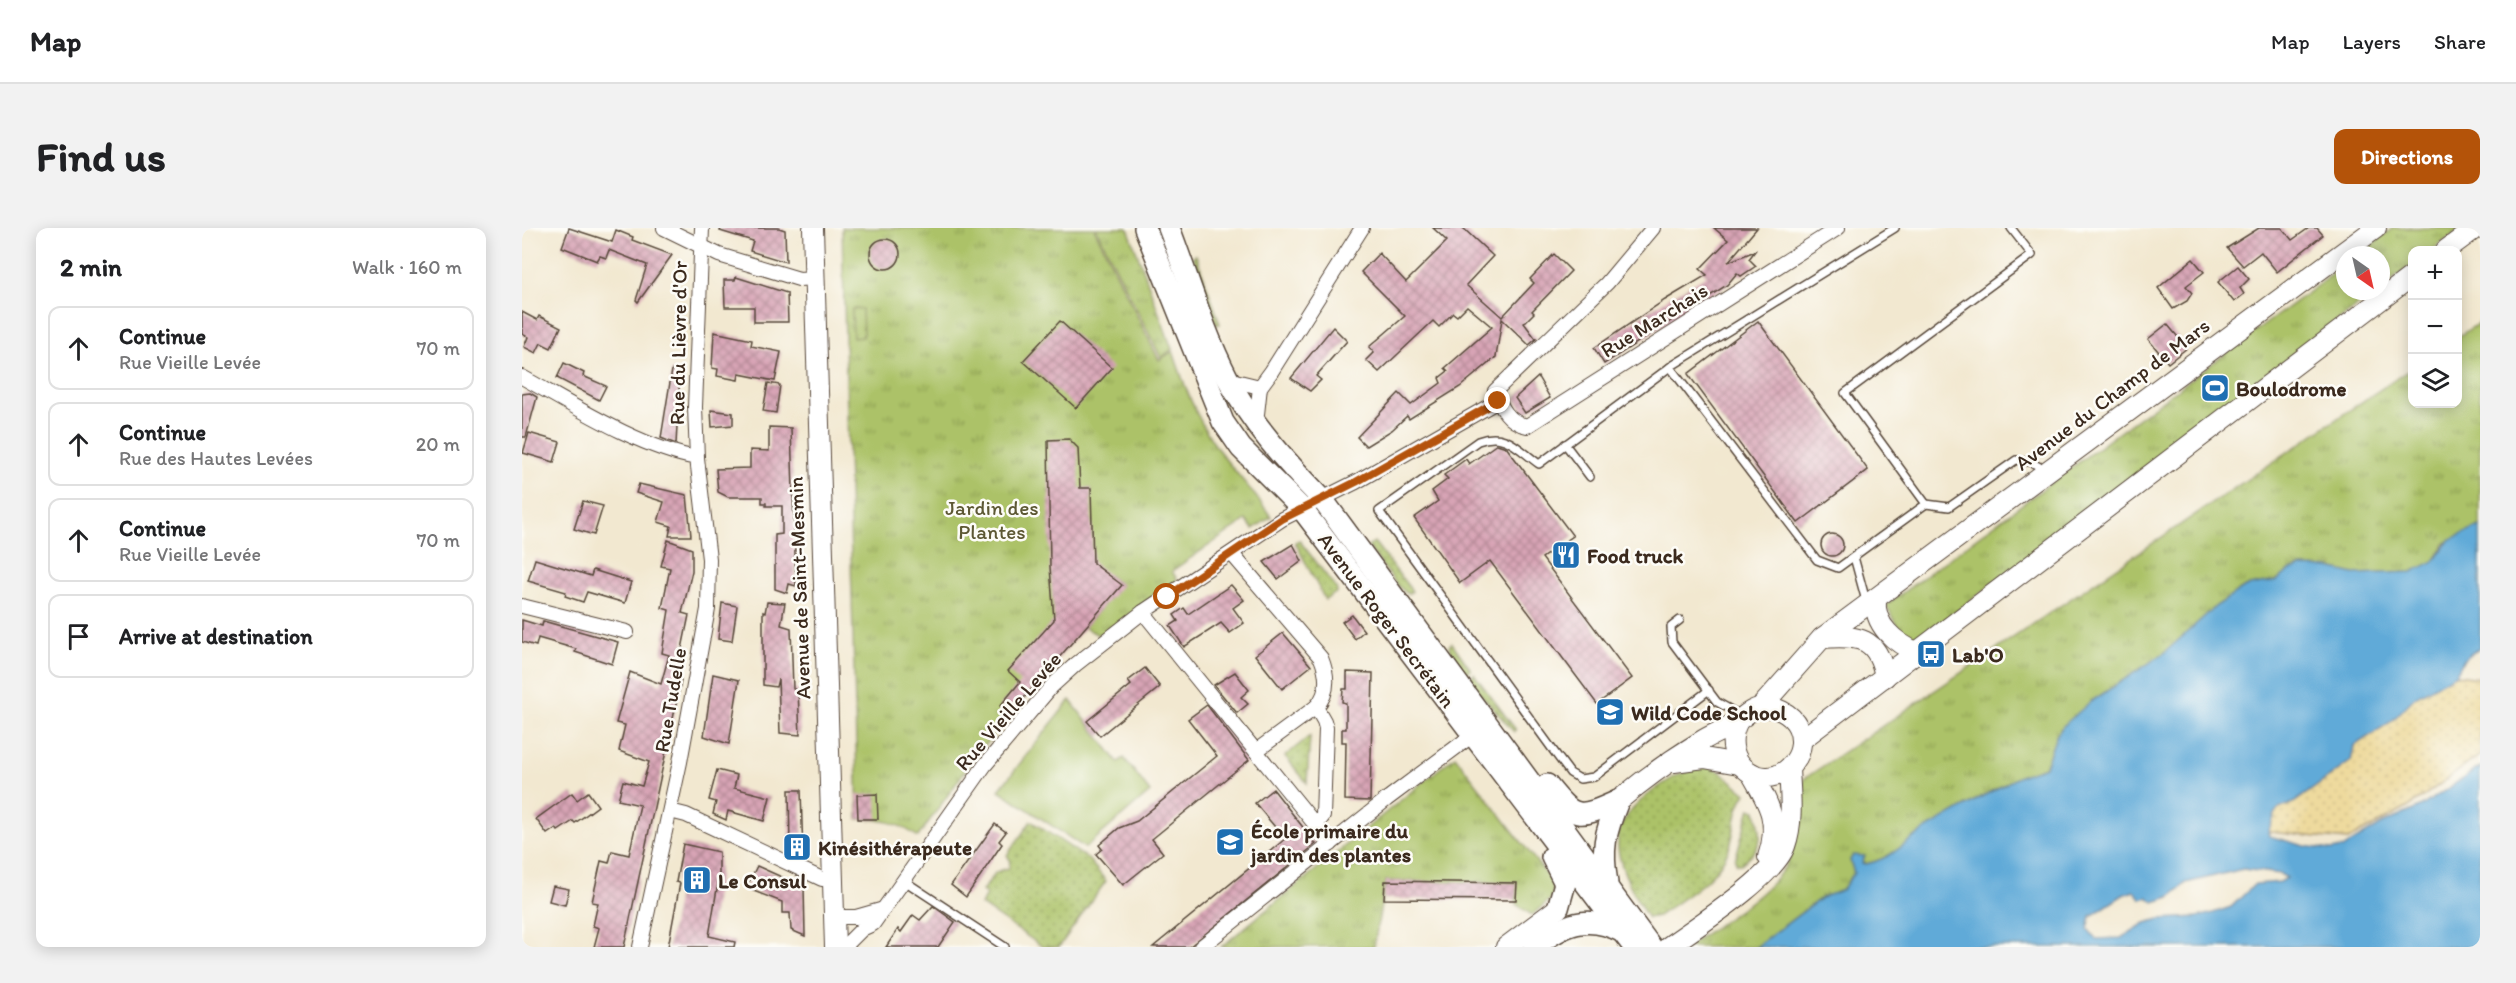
<!DOCTYPE html>
<meta charset="utf-8">
<style>
:root{--surface:#fff;--page:#f2f2f2;--text:#202124;--muted:#757577;--line:#e0e0e0;--accent:#b45309}
body{margin:0;font-family:Itim,sans-serif;background:var(--page);color:var(--text)}
.controls{position:absolute;right:18px;top:18px;display:grid;overflow:hidden;border-radius:12px;box-shadow:0 3px 15px #0003}
.controls button{width:54px;height:54px;display:grid;place-items:center;padding:0;border:0;border-bottom:2px solid var(--line);background:var(--surface);color:var(--text);font:30px sans-serif}
.compass{position:absolute;left:1814px;top:18px;width:54px;height:54px;border-radius:50%;background:var(--surface);box-shadow:0 3px 15px #0003;rotate:146deg}
.stop{position:absolute;width:18px;height:18px;margin:-14px;border:4px solid #b45309;border-radius:50%;background:#fff}
.stop.end{background:#b45309;border-color:#fff;box-shadow:0 2px 6px #0008}
.list{margin:0;padding:0;list-style:none}
h2{display:flex;justify-content:space-between;align-items:center;height:78px;margin:0;padding:0 24px;font-size:26px}
h2 small{font-size:20px;font-weight:400;color:var(--muted)}
.list li{display:grid;grid-template-columns:39px 1fr auto;gap:18px;align-items:center;box-sizing:border-box;height:84px;margin:0 12px 12px;padding:0 12px;border:2px solid var(--line);border-radius:12px}
.list b{display:block;font-size:22px;white-space:nowrap}
.list p{margin:0;font-size:20px;white-space:nowrap;color:var(--muted)}
.list em{font-size:20px;font-style:normal;color:var(--muted)}
.icon{flex:none;width:33px;height:33px;fill:none;stroke:currentColor;stroke-width:2;stroke-linecap:round;stroke-linejoin:round}
.map{position:relative;flex:none;width:1958px;height:719px;overflow:hidden;border-radius:12px}
header{display:flex;align-items:center;gap:36px;box-sizing:border-box;height:84px;padding:0 30px;background:var(--surface);border-bottom:2px solid var(--line)}
header strong{font-size:28px}
nav{display:flex;gap:33px;margin-inline-start:auto;font-size:21px}
.intro{display:flex;align-items:center;justify-content:space-between;box-sizing:border-box;height:144px;padding:0 36px}
h1{margin:0;font-size:42px}
.button{padding:15px 27px;border-radius:12px;background:var(--accent);color:#fff;font-size:21px;font-weight:700}
main{display:flex;gap:36px;padding:0 36px}
aside{flex:1;background:var(--surface);border-radius:12px;box-shadow:0 3px 15px #0003}
.map>svg:first-child{display:block}
.grass{fill:url(#grass-dots);stroke:#747642;stroke-width:1.5}
.sand{fill:url(#sand-dots);stroke:#94825e;stroke-width:1.5}
.park{fill:url(#park-tufts);stroke:#747642;stroke-width:1.5}
.garden{fill:#acc267;stroke:#747642;stroke-width:1.5}
.water{fill:#61aad8;stroke:#4e6a7b;stroke-width:1.5;fill-rule:evenodd}
.building{fill:url(#building-cross-hatch)}
.lines{fill:none;stroke-linecap:round;stroke-linejoin:round}
.lane-casing{stroke:#564639;stroke-width:10}
.street-casing{stroke:#564639;stroke-width:16}
.secondary-casing{stroke:#564639;stroke-width:22}
.primary-casing{stroke:#564639;stroke-width:24}
.lane{stroke:#fff;stroke-width:7}
.street{stroke:#fff;stroke-width:14}
.secondary{stroke:#fff;stroke-width:20}
.primary{stroke:#fff;stroke-width:21}
.route{stroke:#b45309;stroke-width:8}
.labels{text-anchor:middle;dominant-baseline:central;stroke-width:5;stroke-linejoin:round;paint-order:stroke}
.street-label{font-size:21px;fill:#3b2a1e;stroke:#fdfcf7}
.poi-label{font-size:21px;font-weight:bold;fill:#3b2a1e;stroke:#fdfcf7;text-anchor:start}
.park-label{font-size:21px;fill:#5d5834;stroke:#fdfcf7}
</style>
<header>
<strong>Map</strong>
<nav><a>Map</a><a>Layers</a><a>Share</a></nav>
</header>
<div class="intro"><h1>Find us</h1><a class="button">Directions</a></div>
<main>
<aside>
<h2>2 min<small>Walk · 160 m</small></h2>
<ul class="list">
<li><svg class="icon" aria-label="ahead" viewBox="0 0 24 24"><path d="M12 20V5M6 11l6-6 6 6"/></svg><div><b>Continue</b><p>Rue Vieille Levée</p></div><em>70 m</em></li>
<li><svg class="icon" aria-label="ahead" viewBox="0 0 24 24"><path d="M12 20V5M6 11l6-6 6 6"/></svg><div><b>Continue</b><p>Rue des Hautes Levées</p></div><em>20 m</em></li>
<li><svg class="icon" aria-label="ahead" viewBox="0 0 24 24"><path d="M12 20V5M6 11l6-6 6 6"/></svg><div><b>Continue</b><p>Rue Vieille Levée</p></div><em>70 m</em></li>
<li><svg class="icon" aria-label="arrive" viewBox="0 0 24 24"><path d="M6 21V4h12l-3 4 3 4H6"/></svg><div><b>Arrive at destination</b></div></li>
</ul>
</aside>
<div class="map">
<svg width="1958" height="719" viewBox="0 0 1958 719">
<defs>
<pattern id="grass-dots" width="8" height="8" patternUnits="userSpaceOnUse" patternTransform="scale(1.5)"><rect width="8" height="8" fill="#acc267"/><path d="M2 2h.1M6 6h.1" fill="none" stroke="#8d9e54" stroke-width="1.8" stroke-linecap="round"/></pattern>
<pattern id="sand-dots" width="8" height="8" patternUnits="userSpaceOnUse" patternTransform="scale(1.5)"><rect width="8" height="8" fill="#eeda9e"/><path d="M2 2h.1M6 6h.1" fill="none" stroke="#cdbb88" stroke-width="1.8" stroke-linecap="round"/></pattern>
<pattern id="park-tufts" width="24" height="20" patternUnits="userSpaceOnUse" patternTransform="scale(1.5)"><rect width="24" height="20" fill="#acc267"/><path d="M3 7l-1-3M5 7V3M7 7l1-3M15 17l-1-3M17 17v-4M19 17l1-3" fill="none" stroke="#8d9e54"/></pattern>
<pattern id="building-cross-hatch" width="8" height="8" patternUnits="userSpaceOnUse" patternTransform="scale(1.5)"><rect width="8" height="8" fill="#d8a4b6"/><path d="M0 0l8 8M0 8l8-8" fill="none" stroke="#b08693"/></pattern>
</defs>
<rect width="100%" height="100%" fill="#fdfcf7"/>
<filter id="ink" filterUnits="userSpaceOnUse"><feTurbulence type="fractalNoise" baseFrequency=".0167" numOctaves="2"/><feDisplacementMap in="SourceGraphic" scale="12" xChannelSelector="R" yChannelSelector="G"/><feConvolveMatrix kernelMatrix="1 2 1 2 8 2 1 2 1" color-interpolation-filters="sRGB"/></filter>
<filter id="wash" filterUnits="userSpaceOnUse"><feTurbulence type="fractalNoise" baseFrequency=".008" numOctaves="4" result="noise"/><feDisplacementMap in="SourceGraphic" scale="24" xChannelSelector="R" yChannelSelector="G"/><feGaussianBlur stdDeviation="1.35" result="paint"/><feColorMatrix in="noise" values="0 0 0 0 0 0 0 0 0 0 0 0 0 0 0 0 0 1.4 0 .05"/><feComposite in="paint" operator="in"/></filter>
<g filter="url(#wash)">
<rect width="100%" height="100%" fill="#f2e8d0"/>
<g class="grass">
<polygon points="674,27 698,96 694,97 671,28"/>
<polygon points="777,312 814,360 815,364 803,372 773,314"/>
<polygon points="852,314 890,363 886,366 876,358 846,319"/>
<polygon points="930,415 949,442 943,448 935,439 927,418"/>
<polygon points="952,446 994,502 992,504 946,452"/>
<polygon points="788,508 785,555 763,528"/>
<path d="M1187 539 1197 543 1224 565C1212 582 1214 599 1208 618 1196 652 1163 668 1136 688L1126 690C1118 679 1112 666 1106 653 1086 610 1095 590 1132 562 1151 549 1163 541 1187 539Z"/>
<path d="M1228 580 1234 582C1240 611 1243 616 1219 636H1215L1213 632Z"/>
<polygon points="509,593 566,631 584,653 537,719 521,719 459,677 464,666 460,663 474,644 487,640 488,632 485,627"/>
</g>
<polygon class="sand" points="1918,445 1958,450 1958,527 1885,580 1826,612 1718,601"/>
<g class="park">
<path d="M320 0H572L637 132 651 123C662 157 674 190 695 220 712 244 733 264 749 289L731 301 724 292 650 343 656 353 578 408 562 399 450 533 396 609C376 594 360 591 336 591Z"/>
<polygon points="574,0 606,0 650,121 639,130"/>
<polygon points="1871,0 1940,0 1910,22 1890,22 1890,37 1859,60 1859,27 1836,27"/>
<polygon points="1823,37 1823,63 1855,63 1393,415 1377,400 1364,377"/>
<path d="M1958 94V299L1923 315 1912 334 1890 344 1832 346 1808 340 1779 339 1769 342 1754 353 1723 359 1694 378 1641 426 1568 474 1534 508 1523 539C1514 543 1505 544 1497 549 1467 563 1439 581 1411 597 1385 611 1374 630 1343 636L1340 632H1328L1332 645 1320 663 1299 670 1234 719H1165C1195 696 1250 666 1266 633 1278 609 1278 578 1282 551L1890 140V176H1936V109Z"/>
<polygon points="933,528 1031,655 1031,669 1010,687 994,676 994,655 863,653 852,719 699,719"/>
</g>
<g class="garden">
<polygon points="330,81 340,81 341,109 331,110"/>
<polygon points="548,472 596,534 602,530 628,564 563,620 477,562"/>
</g>
<path class="water" d="M1958 299V419L1942 431 1934 446 1893 469 1870 493 1832 518 1829 533 1773 574 1755 582 1746 604 1747 608 1783 618 1809 622 1821 620 1860 596 1898 579 1958 539V719H1234L1299 670 1320 662 1332 645 1328 632 1331 627 1343 628 1340 635 1343 636C1372 631 1386 610 1411 597 1439 581 1467 564 1496 549 1505 544 1514 543 1523 539L1534 508 1541 498 1568 474 1641 426 1694 378 1723 359 1754 353 1769 342 1779 339 1808 340 1832 346 1890 344 1912 333 1928 311ZM1721 641 1758 646 1765 650 1758 654 1733 656 1709 679 1691 685 1675 689 1638 691 1623 695 1599 710 1574 711 1566 701 1569 688 1601 667 1612 663 1619 671 1626 669 1632 674 1648 669 1664 655Z"/>
<g id="blocks">
<g class="building">
<polygon points="47,0 90,14 94,2 111,9 110,12 150,27 116,74 114,72 125,37 87,22 84,30 78,28 75,33 40,19"/>
<polygon points="199,0 257,0 263,2 264,34 228,23 231,13 198,3"/>
<polygon points="911,0 941,0 971,28 944,57 980,89 1012,55 1008,51 1032,26 1049,43 1010,83 1012,85 1002,95 1014,111 1007,117 980,91 974,129 938,159 887,191 885,188 870,202 844,218 835,209 877,165 889,177 919,155 917,150 926,143 923,140 970,99 945,78 935,88 931,85 917,99 911,93 857,144 844,132 852,124 847,119 883,88 839,44 857,25 884,54 925,13"/>
<polygon points="1192,0 1235,0 1206,34 1233,23 1227,31 1234,38 1219,48 1215,45 1205,57 1082,136 1072,120 1143,72 1185,47 1178,41 1206,12"/>
<polygon points="1737,0 1760,0 1770,12 1787,0 1795,0 1801,7 1755,44 1739,24 1721,38 1705,20"/>
<circle cx="363" cy="26" r="15"/>
<polygon points="1671,31 1682,44 1664,58 1670,65 1665,73 1651,81 1636,60"/>
<polygon points="1716,38 1727,51 1718,60 1722,66 1712,74 1696,54"/>
<polygon points="214,49 265,65 266,94 232,94 232,79 203,79 202,52 213,52"/>
<polygon points="0,84 15,92 17,88 39,99 29,120 19,115 14,125 2,119 6,109 0,106"/>
<polygon points="538,93 590,140 554,180 501,133"/>
<polygon points="1236,93 1346,242 1276,295 1166,146"/>
<polygon points="1645,96 1665,120 1646,135 1626,111"/>
<polygon points="811,99 825,113 794,148 799,152 788,163 769,150"/>
<polygon points="192,104 230,112 229,118 259,124 253,153 217,146 216,152 195,148 196,141 190,140"/>
<polygon points="42,135 62,145 61,148 84,158 77,172 35,150"/>
<polygon points="150,142 158,143 154,216 139,210"/>
<polygon points="1016,149 1028,170 1003,185 993,170"/>
<polygon points="246,155 258,157 254,185 241,183"/>
<polygon points="8,165 15,169 4,209 0,209 0,166"/>
<polygon points="189,182 211,185 211,197 190,199"/>
<polygon points="247,199 269,200 274,358 267,356 265,365 253,361 253,307 260,306 260,278 244,278 244,275 240,275 240,269 206,269 196,264 194,241 228,240 228,222 247,223"/>
<polygon points="7,205 38,214 32,234 1,225"/>
<polygon points="547,211 556,220 558,260 569,260 571,335 600,357 488,486 478,478 498,454 486,443 532,392 528,339 526,212"/>
<polygon points="975,216 984,219 1051,308 1020,330 1110,450 1075,476 968,333 938,355 892,290 916,273 910,263 926,251 922,247 944,231 947,236"/>
<polygon points="117,256 165,267 169,308 147,308 149,298 136,294 142,274 114,265"/>
<polygon points="61,273 81,278 72,307 52,301"/>
<circle cx="1310" cy="317" r="11"/>
<polygon points="146,312 170,321 170,343 160,385 167,387 154,450 159,452 158,458 102,719 72,719 77,700 71,698 76,675 70,674 79,633 87,635 90,623 107,627 118,577 96,572 101,553 120,558 127,534 97,523 103,497 94,495 108,444 139,456 147,427 140,425 147,382 140,380 148,340 139,338"/>
<polygon points="771,316 780,333 756,351 742,334"/>
<polygon points="13,331 69,348 71,342 109,354 103,375 65,364 61,374 43,368 44,364 6,353"/>
<polygon points="709,357 722,372 711,380 722,395 708,405 699,395 662,419 648,398 656,393 652,387 662,380 666,386"/>
<polygon points="245,374 263,375 259,397 269,400 271,461 276,462 278,507 258,505 256,451 254,459 241,457 241,384 243,385"/>
<polygon points="200,375 215,378 210,413 196,411"/>
<polygon points="830,387 842,403 833,411 820,394"/>
<polygon points="0,392 20,398 21,393 96,414 90,436 53,424 54,421 16,410 14,418 0,414"/>
<polygon points="761,405 789,438 760,461 733,427"/>
<polygon points="623,440 638,459 578,508 565,493 609,457 606,453"/>
<polygon points="713,444 727,462 719,469 726,476 715,485 692,457"/>
<polygon points="825,444 851,445 848,573 823,572 824,514 820,514 820,501 824,501 824,475 820,474 821,461 825,461"/>
<polygon points="191,446 217,452 207,516 182,508"/>
<polygon points="685,477 727,532 630,611 641,625 601,657 574,626 580,621 577,617 597,600 615,593 695,528 666,491"/>
<polygon points="195,542 215,547 212,560 248,569 242,593 206,583 204,592 191,586 194,574 187,572"/>
<polygon points="751,561 794,616 667,719 631,719 763,611 733,575"/>
<polygon points="267,562 279,562 281,628 268,622"/>
<polygon points="66,564 76,578 53,595 51,593 36,603 34,600 25,606 14,591 50,565 55,572"/>
<polygon points="355,566 356,591 336,591 335,567"/>
<polygon points="473,596 484,604 477,613 480,616 444,669 429,657"/>
<polygon points="161,616 197,624 197,649 187,708 213,714 212,719 146,719 158,655 154,654"/>
<polygon points="235,638 282,659 283,708 269,702 268,685 260,685 260,674 224,660"/>
<polygon points="863,653 995,655 994,672 862,671"/>
<polygon points="31,658 47,661 43,677 27,673"/>
<polygon points="411,678 433,694 416,719 364,719 376,701 379,704 391,687 398,692"/>
</g>
</g>
</g>
<g filter="url(#ink)">
<use href="#blocks" fill-opacity="0" stroke="#564639" stroke-width="1.5"/>
<g class="lines">
<g class="lane-casing">
<g id="lane">
<polyline points="1148,139 1295,332 1316,340 1404,276 1323,165 1510,27 1489,0"/>
<polyline points="1043,216 1068,249"/>
<polyline points="1404,276 1427,279 1494,232 1509,234 1523,242"/>
<polyline points="1332,329 1344,373"/>
<polyline points="1158,392 1149,399 1150,414 1195,474 1218,487"/>
<path d="M1187 462 1072 549 1058 551 1048 545 1036 529 857 283 956 213C984 203 995 220 1017 236L1148 139 1373 0"/>
<polyline points="381,652 483,719"/>
</g>
</g>
<g class="street-casing">
<g id="street">
<polyline points="142,0 197,27 277,51 292,50"/>
<path d="M1131 0 1085 55 973 163C979 180 986 194 1005 198L1316 0"/>
<path d="M0 149C51 177 118 220 175 230"/>
<polyline points="705,151 738,159"/>
<polyline points="734,195 738,159 749,144 840,0"/>
<path d="M710 326 799 430C806 447 807 465 794 479"/>
<polyline points="0,378 105,404"/>
<polyline points="621,384 809,616"/>
<polyline points="734,523 794,479 802,493 804,500 801,588 794,597"/>
<polyline points="148,583 164,587 300,651 310,651"/>
<polyline points="312,689 334,689 362,681"/>
<polyline points="118,719 158,534 186,381 187,331 175,230 173,179 180,0"/>
<polyline points="322,719 340,701 351,696 463,537 530,458 553,437 621,384 760,291 834,254 976,173"/>
<polyline points="679,719 865,571 952,506"/>
</g>
</g>
<g class="secondary-casing">
<g id="secondary">
<polyline points="291,0 313,719"/>
<polyline points="1924,22 1954,0"/>
<path d="M1354 371C1351 397 1373 415 1396 425"/>
<path d="M1300 410C1337 407 1356 409 1363 449"/>
<polyline points="1238,480 1300,410 1854,0"/>
<polyline points="1279,512 1890,48"/>
<polyline points="1152,534 1182,530 1217,536"/>
<path d="M1229 545C1247 576 1258 593 1246 629"/>
<path d="M1096 573C1122 551 1150 531 1178 514 1190 506 1203 502 1214 494 1222 489 1227 482 1237 480 1253 477 1269 485 1276 499 1281 510 1280 524 1272 534 1245 570 1194 535 1216 493"/>
<polyline points="984,719 1036,680"/>
<path d="M1146 719C1175 698 1252 649 1263 618 1272 593 1268 565 1267 540"/>
</g>
</g>
<g class="primary-casing">
<g id="primary">
<polyline points="623,0 701,194 719,220 780,281 1112,719"/>
<path d="M647 0C666 49 681 103 705 149 729 195 764 234 800 271L1129 719"/>
<path d="M1025 557C1053 592 1056 591 1096 573"/>
<polyline points="1030,629 1043,655 1036,680"/>
<path d="M1085 655C1079 621 1083 605 1096 573"/>
<path d="M1012 719C1042 696 1065 685 1101 704"/>
</g>
</g>
<use href="#lane" class="lane"/>
<use href="#street" class="street"/>
<use href="#secondary" class="secondary"/>
<use href="#primary" class="primary"/>
</g>
</g>
<g class="lines" filter="url(#ink)">
<polyline class="route" points="645,369 760,291 834,254 976,173"/>
</g>
<defs>
<g id="stadium-square" transform="scale(1.5)"><rect x="-9" y="-9" width="18" height="18" rx="4" fill="#1f6fb2" stroke="#fdfcf7"/><path d="M0-5a6.5 5 0 1 0 0 10a6.5 5 0 1 0 0-10ZM-3.5-1.8h7v3.6h-7Z" fill="#fff"/></g>
<g id="restaurant-square" transform="scale(1.5)"><rect x="-9" y="-9" width="18" height="18" rx="4" fill="#1f6fb2" stroke="#fdfcf7"/><path d="M-5-6h1v4h1v-4h1v4h1v-4h1v5L-1.5 .5V6h-2V.5L-5-1ZM5-6V6H3V1.5H1.5Q1.5-4 5-6Z" fill="#fff"/></g>
<g id="bus-square" transform="scale(1.5)"><rect x="-9" y="-9" width="18" height="18" rx="4" fill="#1f6fb2" stroke="#fdfcf7"/><path d="M-5-6H5V4H4V6H2V4H-2V6H-4V4H-5ZM-3.5-4V0h7V-4ZM-3.5 1.2v1.5H-2V1.2ZM2 1.2v1.5H3.5V1.2Z" fill="#fff"/></g>
<g id="university-square" transform="scale(1.5)"><rect x="-9" y="-9" width="18" height="18" rx="4" fill="#1f6fb2" stroke="#fdfcf7"/><path d="M0-5L7-2L0 1L-7-2ZM-4 1L0 2.5L4 1V4Q0 6-4 4Z" fill="#fff"/></g>
<g id="school-square" transform="scale(1.5)"><rect x="-9" y="-9" width="18" height="18" rx="4" fill="#1f6fb2" stroke="#fdfcf7"/><path d="M0-5L7-2L0 1L-7-2ZM-4 1L0 2.5L4 1V4Q0 6-4 4Z" fill="#fff"/></g>
<g id="building-square" transform="scale(1.5)"><rect x="-9" y="-9" width="18" height="18" rx="4" fill="#1f6fb2" stroke="#fdfcf7"/><path d="M-4-6H4V6H1V3H-1V6H-4ZM-2.5-4.3h1.7v1.8h-1.7ZM.8-4.3h1.7v1.8H.8ZM-2.5-1h1.7V.8h-1.7ZM.8-1h1.7V.8H.8Z" fill="#fff"/></g>
</defs>
<g fill-rule="evenodd">
<use href="#stadium-square" x="1693" y="160"/>
<use href="#restaurant-square" x="1044" y="327"/>
<use href="#bus-square" x="1409" y="426"/>
<use href="#university-square" x="1088" y="484"/>
<use href="#school-square" x="708" y="614"/>
<use href="#building-square" x="275" y="619"/>
<use href="#building-square" x="175" y="652"/>
</g>
<g class="labels">
<g class="street-label">
<text transform="translate(1132 92) rotate(-32)">Rue Marchais</text>
<text transform="translate(156 115) rotate(-89)">Rue du Lièvre d'Or</text>
<text transform="translate(1590 166) rotate(-37)">Avenue du Champ de Mars</text>
<text transform="translate(277 360) rotate(-92)">Avenue de Saint-Mesmin</text>
<text transform="translate(865 392) rotate(53)">Avenue Roger Secrétain</text>
<text transform="translate(148 472) rotate(-80)">Rue Tudelle</text>
<text transform="translate(486 483) rotate(-49)">Rue Vieille Levée</text>
</g>
<g class="poi-label">
<text x="1714" y="160">Boulodrome</text>
<text x="1065" y="327">Food truck</text>
<text x="1430" y="426">Lab'O</text>
<text x="1109" y="484">Wild Code School</text>
<text x="729" y="602">École primaire du<tspan x="729" dy="24">jardin des plantes</tspan></text>
<text x="296" y="619">Kinésithérapeute</text>
<text x="196" y="652">Le Consul</text>
</g>
<g class="park-label">
<text x="470" y="279">Jardin des<tspan x="470" dy="24">Plantes</tspan></text>
</g>
</g>
</svg>
<div class="controls">
<button>+</button>
<button>−</button>
<button><svg class="icon" aria-label="layers" viewBox="0 0 24 24"><path d="M12 4l9 5-9 5-9-5zM3 14l9 5 9-5"/></svg></button>
</div>
<svg class="compass" viewBox="-18 -18 36 36"><path d="M0-13l5 13h-10z" fill="#e53935"/><path d="M0 13l5-13h-10z" fill="#757577"/></svg>
<div class="stop" style="left:645px;top:369px"></div>
<div class="stop end" style="left:976px;top:173px"></div>
</div>
</main>
